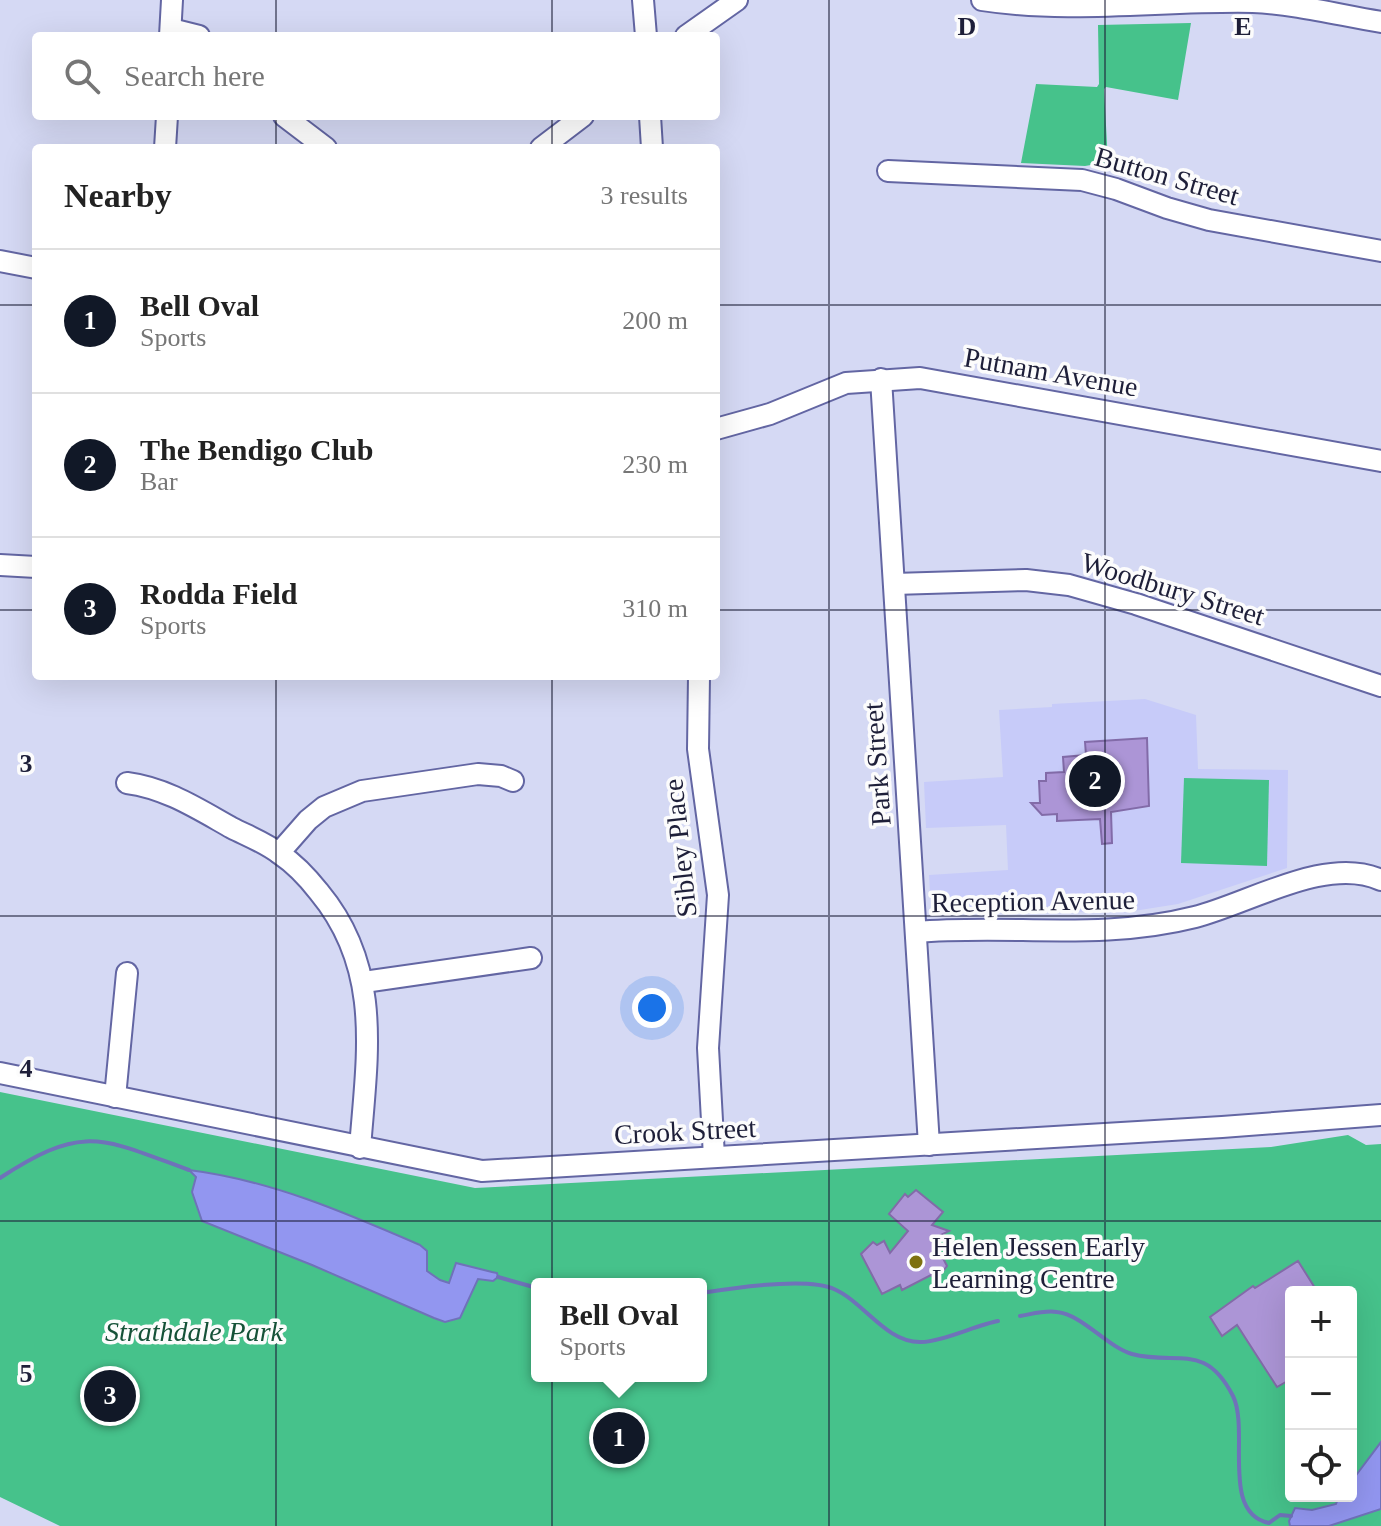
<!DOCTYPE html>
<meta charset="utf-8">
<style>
:root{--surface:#fff;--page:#f6f6f6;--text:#222;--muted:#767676;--line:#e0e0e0;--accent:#111827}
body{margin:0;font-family:Georgia,serif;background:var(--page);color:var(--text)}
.controls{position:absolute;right:24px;bottom:24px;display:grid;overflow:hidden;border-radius:8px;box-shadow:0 8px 32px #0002}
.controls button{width:72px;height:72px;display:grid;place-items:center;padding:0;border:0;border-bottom:2px solid var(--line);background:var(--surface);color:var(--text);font:40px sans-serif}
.you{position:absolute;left:652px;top:1008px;width:28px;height:28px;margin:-20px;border:6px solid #fff;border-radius:50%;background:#1a73e8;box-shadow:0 0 0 12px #1a73e833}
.badge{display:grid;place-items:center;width:52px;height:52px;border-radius:50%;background:var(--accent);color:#fff;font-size:26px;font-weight:700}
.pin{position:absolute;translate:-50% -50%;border:4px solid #fff;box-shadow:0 2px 8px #0006}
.popup{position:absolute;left:531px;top:1278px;width:176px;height:104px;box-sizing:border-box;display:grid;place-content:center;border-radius:8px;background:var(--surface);filter:drop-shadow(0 2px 6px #0005);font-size:26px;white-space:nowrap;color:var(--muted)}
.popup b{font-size:30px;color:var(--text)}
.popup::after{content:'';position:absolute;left:50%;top:100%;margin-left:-16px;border:16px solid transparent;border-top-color:var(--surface)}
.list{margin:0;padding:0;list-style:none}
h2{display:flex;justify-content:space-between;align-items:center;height:104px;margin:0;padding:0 32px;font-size:34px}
h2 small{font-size:26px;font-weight:400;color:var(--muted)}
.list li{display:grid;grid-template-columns:52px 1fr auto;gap:24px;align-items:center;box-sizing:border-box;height:144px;padding:0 32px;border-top:2px solid var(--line)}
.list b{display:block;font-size:30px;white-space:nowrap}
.list p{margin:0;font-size:26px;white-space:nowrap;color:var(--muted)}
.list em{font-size:26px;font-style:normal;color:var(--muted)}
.icon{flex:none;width:44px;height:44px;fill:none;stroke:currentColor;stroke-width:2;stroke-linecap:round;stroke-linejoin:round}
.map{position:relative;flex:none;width:1381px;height:1526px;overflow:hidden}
.search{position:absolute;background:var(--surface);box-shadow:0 8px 32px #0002;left:32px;top:32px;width:688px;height:88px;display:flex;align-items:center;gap:20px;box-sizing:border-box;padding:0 28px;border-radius:8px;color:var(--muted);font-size:30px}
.panel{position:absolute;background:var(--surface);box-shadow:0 8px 32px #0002;left:32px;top:144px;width:688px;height:536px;border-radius:8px}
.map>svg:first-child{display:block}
.built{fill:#c7cbf9}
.green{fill:#46c28b;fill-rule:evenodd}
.water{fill:#9296f0;stroke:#6f72b9;stroke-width:2}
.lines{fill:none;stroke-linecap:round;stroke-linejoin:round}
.stream{stroke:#6f72b9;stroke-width:4}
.building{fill:#ac95d6;stroke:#826ba8;stroke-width:2}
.minor-casing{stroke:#6366a3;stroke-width:24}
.minor{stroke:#fff;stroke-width:20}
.grid{fill:none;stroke:#1e1f39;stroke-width:2;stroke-opacity:0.55}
.poi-dot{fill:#7e7110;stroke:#fcfcfc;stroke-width:3}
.labels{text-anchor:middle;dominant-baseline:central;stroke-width:7;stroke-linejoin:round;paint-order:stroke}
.street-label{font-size:28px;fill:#1e1f39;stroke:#fcfcfc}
.poi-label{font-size:28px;fill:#1e1f39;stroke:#fcfcfc;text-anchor:start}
.park-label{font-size:28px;font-style:italic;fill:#155238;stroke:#fcfcfc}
.grid-label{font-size:26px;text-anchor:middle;font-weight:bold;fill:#1e1f39;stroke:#fcfcfc;stroke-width:7;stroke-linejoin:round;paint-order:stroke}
</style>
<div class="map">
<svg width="1381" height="1526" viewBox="0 0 1381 1526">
<rect width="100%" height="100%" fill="#d5d9f4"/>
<polygon class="built" points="1145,699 1196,715 1198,769 1288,770 1287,868 1178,904 1121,913 991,909 938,914 931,909 929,875 1008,870 1006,825 926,828 924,782 1003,777 999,710 1052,707 1052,704"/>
<g class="green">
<polygon points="1191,23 1178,100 1106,87 1104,89 1108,162 1085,166 1021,163 1036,84 1097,87 1099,84 1098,25"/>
<polygon points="1184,778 1269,780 1267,866 1181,863"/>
<path d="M0 1092 475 1188 1271 1147 1348 1135 1366 1145 1381 1144V1526H60L0 1497ZM537 1284H701V1376H537ZM1291 1292H1351V1496H1291Z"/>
</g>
<g class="water">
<path d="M189 1170C270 1180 346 1213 420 1245L427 1251V1271L440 1280 449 1283 456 1263 492 1272 497 1273 498 1277 493 1281 478 1279 460 1318 445 1322 434 1318 312 1265 202 1221 192 1192 196 1177Z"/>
<polygon points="1381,1442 1381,1509 1329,1526 1290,1526 1289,1521 1295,1508 1312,1510 1336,1504 1339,1496 1351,1496 1351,1482"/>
</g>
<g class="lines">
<g class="stream">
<path d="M0 1178C84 1123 101 1138 189 1170"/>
<polyline points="498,1277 537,1288"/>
<path d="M701 1293C732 1288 807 1277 834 1289 864 1302 886 1343 921 1342 942 1342 976 1325 998 1321"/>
<path d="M1020 1316C1032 1314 1045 1310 1057 1312 1083 1315 1106 1346 1132 1354 1177 1366 1205 1341 1233 1396 1250 1431 1220 1513 1269 1523L1280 1515 1291 1516"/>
</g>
</g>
<g class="building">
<polygon points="1147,738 1149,806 1111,812 1112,843 1102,844 1100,819 1057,821 1057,814 1042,815 1031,803 1040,803 1039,781 1046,781 1046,773 1064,772 1063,757 1086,755 1085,742"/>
<polygon points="916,1190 943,1212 932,1225 949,1231 933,1239 947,1266 936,1280 931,1275 902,1290 900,1285 882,1294 861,1254 873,1242 877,1245 884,1241 890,1253 908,1231 889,1214 905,1194 908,1197"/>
<polygon points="1298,1261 1315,1288 1309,1292 1291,1292 1291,1379 1277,1387 1237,1325 1222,1336 1210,1317 1253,1286 1255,1288"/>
</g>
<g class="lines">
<g class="minor-casing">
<g id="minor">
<polyline points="643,0 646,36"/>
<path d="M982 0C1072 14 1163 0 1253 2 1296 4 1339 15 1381 22"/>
<polyline points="171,29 199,36"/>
<polyline points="170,36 172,0"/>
<polyline points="686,36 737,0"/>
<polyline points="284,116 326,148"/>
<polyline points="650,116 652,148"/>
<polyline points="165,148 167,116"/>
<polyline points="541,148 583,116"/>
<polyline points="888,171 1082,180 1116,189 1167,208 1209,220 1381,251"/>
<polyline points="0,261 36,268"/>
<polyline points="881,379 929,1145"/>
<polyline points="716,429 770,414 846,383 920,378 1381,461"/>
<polyline points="0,565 36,567"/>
<polyline points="894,584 1026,580 1069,585 1136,604 1381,686"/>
<polyline points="699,676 698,749 718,895 708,1048 714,1157"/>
<path d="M127 783C166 788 198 809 232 828 248 836 266 843 280 854 295 864 308 878 319 892 383 969 367 1056 360 1148"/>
<polyline points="279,853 308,820 324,807 362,791 478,774 501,776 513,781"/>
<path d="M916 932C1012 924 1100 941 1195 917 1250 903 1327 855 1381 880"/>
<polyline points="364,982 531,958"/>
<polyline points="0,1073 482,1171 1222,1127 1381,1115"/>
<polyline points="115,1097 127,973"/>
</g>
</g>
<use href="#minor" class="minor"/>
</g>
<path class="grid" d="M276 0V36M552 0V36M829 0V1526M1105 0V1526M276 116V148M552 116V148M0 305H36M716 305H1381M0 610H36M716 610H1381M276 676V1526M552 676V1526M0 916H1381M0 1221H1381"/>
<circle class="poi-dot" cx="916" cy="1262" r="8"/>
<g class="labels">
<g class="street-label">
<text transform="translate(1167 176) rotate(16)">Button Street</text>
<text transform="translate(1051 372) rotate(10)">Putnam Avenue</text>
<text transform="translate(1173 589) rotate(17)">Woodbury Street</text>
<text transform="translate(877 764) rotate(-94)">Park Street</text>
<text transform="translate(680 848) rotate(-96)">Sibley Place</text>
<text transform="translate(1033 901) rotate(-1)">Reception Avenue</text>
<text transform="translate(685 1131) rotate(-3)">Crook Street</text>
</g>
<g class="poi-label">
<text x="932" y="1246">Helen Jessen Early<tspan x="932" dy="32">Learning Centre</tspan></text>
</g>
<g class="park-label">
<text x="194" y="1331">Strathdale Park</text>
</g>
</g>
<g class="grid-label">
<text x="967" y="35">D</text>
<text x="1243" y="35">E</text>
<text x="26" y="772">3</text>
<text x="26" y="1077">4</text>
<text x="26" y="1382">5</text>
</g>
</svg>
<div class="controls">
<button>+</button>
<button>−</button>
<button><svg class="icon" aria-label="locate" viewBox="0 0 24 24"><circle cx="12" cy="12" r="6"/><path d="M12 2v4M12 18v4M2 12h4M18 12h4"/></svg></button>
</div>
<div class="you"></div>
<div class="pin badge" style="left:619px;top:1438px">1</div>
<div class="popup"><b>Bell Oval</b>Sports</div>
<div class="pin badge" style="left:1095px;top:781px">2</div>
<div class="pin badge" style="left:110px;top:1396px">3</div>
<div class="search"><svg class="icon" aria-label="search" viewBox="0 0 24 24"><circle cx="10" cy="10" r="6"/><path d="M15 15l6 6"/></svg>Search here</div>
<section class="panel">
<h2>Nearby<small>3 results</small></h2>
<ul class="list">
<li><span class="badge">1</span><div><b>Bell Oval</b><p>Sports</p></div><em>200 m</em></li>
<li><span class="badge">2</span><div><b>The Bendigo Club</b><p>Bar</p></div><em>230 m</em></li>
<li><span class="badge">3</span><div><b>Rodda Field</b><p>Sports</p></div><em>310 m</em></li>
</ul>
</section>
</div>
